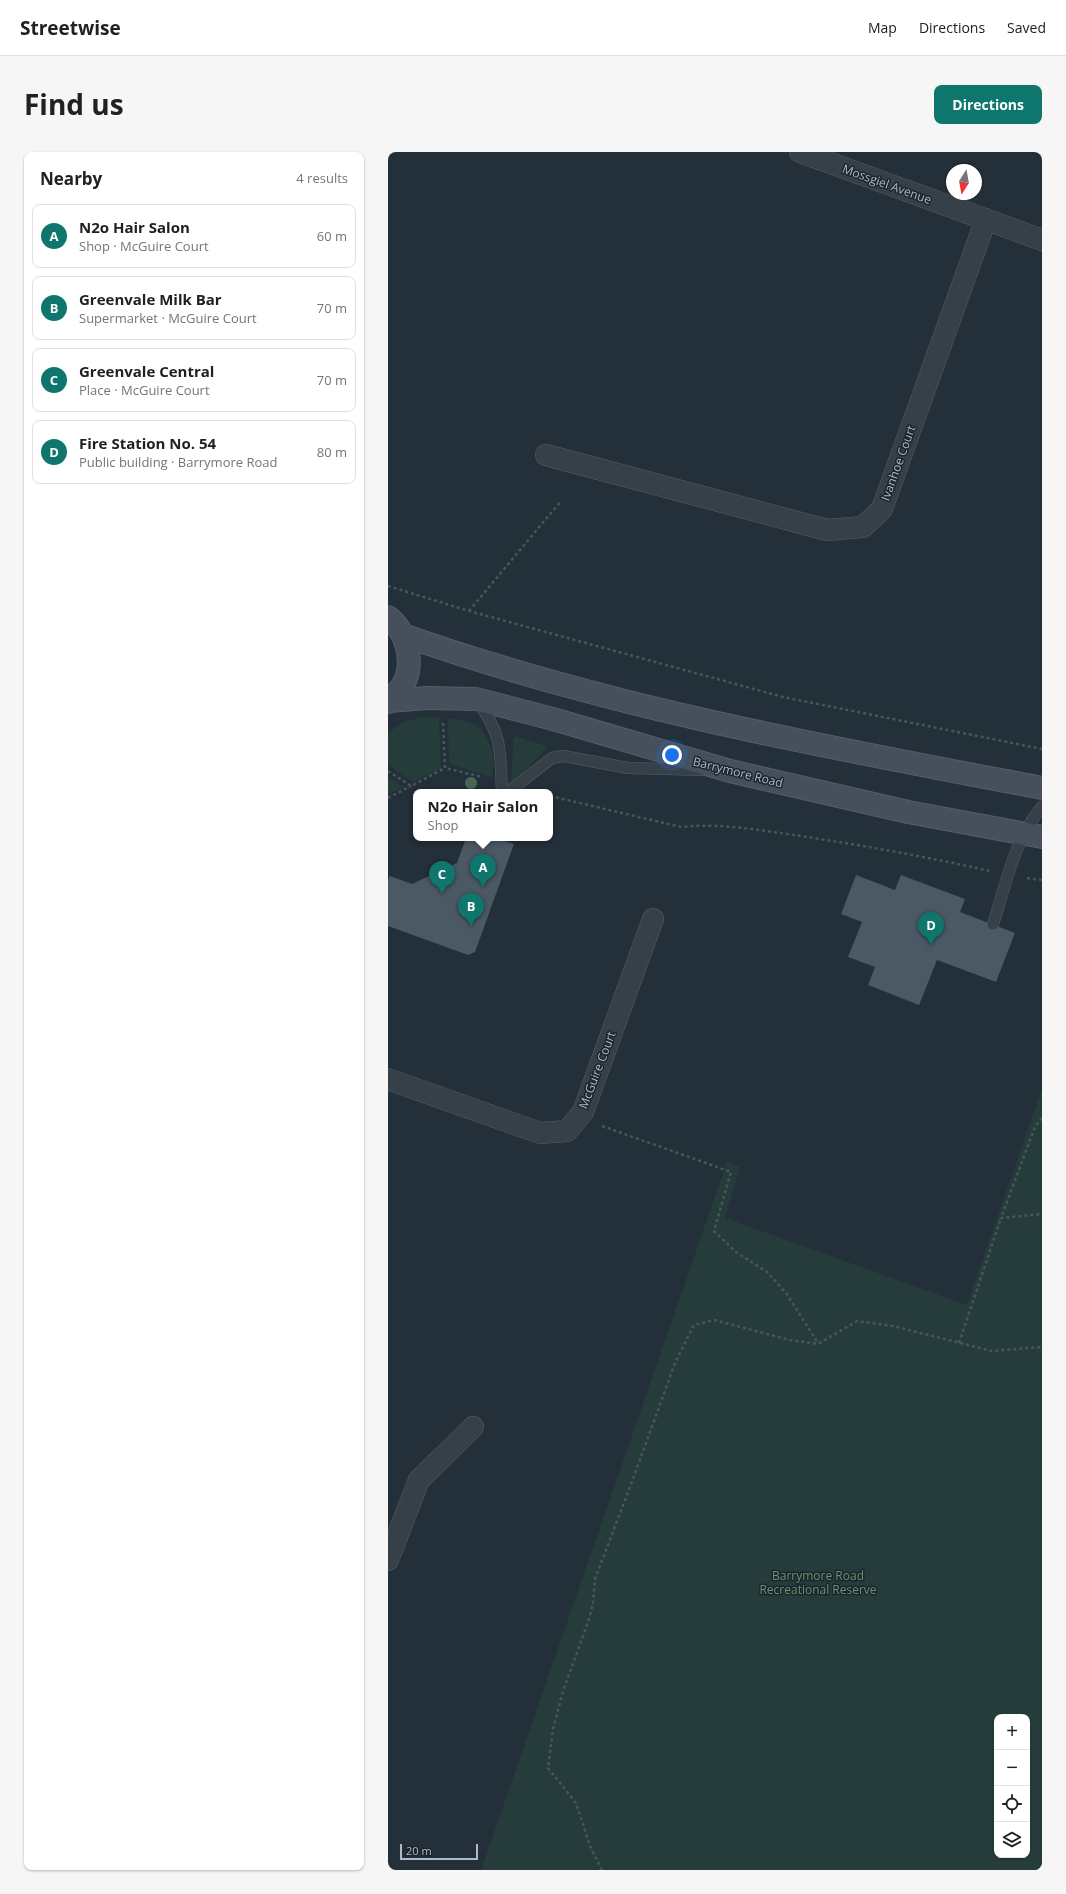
<!DOCTYPE html>
<meta charset="utf-8">
<style>
:root{--surface:#fff;--page:#f6f6f6;--text:#202124;--muted:#757577;--line:#e0e0e0;--accent:#0f766e}
body{margin:0;font-family:"Open Sans",sans-serif;background:var(--page);color:var(--text)}
.controls{position:absolute;right:12px;bottom:12px;display:grid;overflow:hidden;border-radius:8px;box-shadow:0 1px 3px #0004}
.controls button{width:36px;height:36px;display:grid;place-items:center;padding:0;border:0;border-bottom:1px solid var(--line);background:var(--surface);color:var(--text);font:20px sans-serif}
.compass{position:absolute;left:558px;top:12px;width:36px;height:36px;border-radius:50%;background:var(--surface);box-shadow:0 1px 3px #0004;rotate:191deg}
.scale{position:absolute;left:12px;bottom:10px;width:78px;box-sizing:border-box;padding-left:4px;border:2px solid #b1bbc5;border-top:0;font-size:11px;line-height:14px;white-space:nowrap;color:#b1bbc5;-webkit-text-stroke:3px #1c252e;paint-order:stroke}
.you{position:absolute;left:284px;top:603px;width:14px;height:14px;margin:-10px;border:3px solid #fff;border-radius:50%;background:#1a73e8;box-shadow:0 0 0 6px #1a73e833}
.badge{display:grid;place-items:center;width:26px;height:26px;border-radius:50%;background:var(--accent);color:#fff;font-size:13px;font-weight:700}
.pin{position:absolute;translate:-50% -33px;filter:drop-shadow(0 1px 2px #0008)}
.pin::after{content:'';position:absolute;top:21px;width:14px;height:12px;background:inherit;clip-path:polygon(0 0,100% 0,50% 100%)}
.popup{position:absolute;left:25px;top:637px;width:140px;height:52px;box-sizing:border-box;display:grid;place-content:center;border-radius:8px;background:var(--surface);filter:drop-shadow(0 1px 3px #0005);font-size:13px;white-space:nowrap;color:var(--muted)}
.popup b{font-size:15px;color:var(--text)}
.popup::after{content:'';position:absolute;left:50%;top:100%;margin-left:-8px;border:8px solid transparent;border-top-color:var(--surface)}
.list{margin:0;padding:0;list-style:none}
h2{display:flex;justify-content:space-between;align-items:center;height:52px;margin:0;padding:0 16px;font-size:17px}
h2 small{font-size:13px;font-weight:400;color:var(--muted)}
.list li{display:grid;grid-template-columns:26px 1fr auto;gap:12px;align-items:center;box-sizing:border-box;height:64px;margin:0 8px 8px;padding:0 8px;border:1px solid var(--line);border-radius:8px}
.list b{display:block;font-size:15px;white-space:nowrap}
.list p{margin:0;font-size:13px;white-space:nowrap;color:var(--muted)}
.list em{font-size:13px;font-style:normal;color:var(--muted)}
.icon{flex:none;width:22px;height:22px;fill:none;stroke:currentColor;stroke-width:2;stroke-linecap:round;stroke-linejoin:round}
.map{position:relative;flex:none;width:654px;height:1718px;overflow:hidden;border-radius:8px}
header{display:flex;align-items:center;gap:24px;box-sizing:border-box;height:56px;padding:0 20px;background:var(--surface);border-bottom:1px solid var(--line)}
header strong{font-size:19px}
nav{display:flex;gap:22px;margin-inline-start:auto;font-size:14px}
.intro{display:flex;align-items:center;justify-content:space-between;box-sizing:border-box;height:96px;padding:0 24px}
h1{margin:0;font-size:28px}
.button{padding:10px 18px;border-radius:8px;background:var(--accent);color:#fff;font-size:14px;font-weight:700}
main{display:flex;gap:24px;padding:0 24px}
aside{flex:1;background:var(--surface);border-radius:8px;box-shadow:0 1px 3px #0004}
.map>svg:first-child{display:block}
.green{fill:#263c3b;fill-rule:evenodd}
.building{fill:#4b5965}
.lines{fill:none;stroke-linecap:round;stroke-linejoin:round}
.lane-casing{stroke:#545e67;stroke-width:12}
.street-casing{stroke:#545e67;stroke-width:22}
.secondary-casing{stroke:#545e67;stroke-width:24}
.path{stroke:#445858;stroke-width:2.5;stroke-dasharray:3 3;stroke-linecap:butt}
.lane{stroke:#364049;stroke-width:11}
.street{stroke:#364049;stroke-width:21}
.secondary{stroke:#45505c;stroke-width:22}
.tree{fill:#4a6756}
.labels{text-anchor:middle;dominant-baseline:central;stroke-width:3;stroke-linejoin:round;paint-order:stroke}
.street-label{font-size:12px;fill:#b1bbc5;stroke:#1c252e}
.park-label{font-size:12px;fill:#6a956e;stroke:#1c252e}
</style>
<header>
<strong>Streetwise</strong>
<nav><a>Map</a><a>Directions</a><a>Saved</a></nav>
</header>
<div class="intro"><h1>Find us</h1><a class="button">Directions</a></div>
<main>
<aside>
<h2>Nearby<small>4 results</small></h2>
<ul class="list">
<li><span class="badge">A</span><div><b>N2o Hair Salon</b><p>Shop · McGuire Court</p></div><em>60 m</em></li>
<li><span class="badge">B</span><div><b>Greenvale Milk Bar</b><p>Supermarket · McGuire Court</p></div><em>70 m</em></li>
<li><span class="badge">C</span><div><b>Greenvale Central</b><p>Place · McGuire Court</p></div><em>70 m</em></li>
<li><span class="badge">D</span><div><b>Fire Station No. 54</b><p>Public building · Barrymore Road</p></div><em>80 m</em></li>
</ul>
</aside>
<div class="map">
<svg width="654" height="1718" viewBox="0 0 654 1718">
<rect width="100%" height="100%" fill="#232f39"/>
<g class="green">
<path d="M38 565H51L53 617 25 630 0 613V582C11 570 23 567 38 565Z"/>
<path d="M60 566C69 568 81 569 88 573 102 582 110 611 103 625L61 612Z"/>
<polygon points="126,584 158,594 158,596 127,630 124,629 123,626"/>
<polygon points="0,625 16,635 0,643"/>
<path d="M654 937V1718H93L339 1010 352 1015 337 1066 579 1153ZM609 1565H639V1703H609Z"/>
</g>
<g class="building">
<polygon points="78,686 108,686 126,692 87,800 80,803 0,774 0,728 2,724 24,732 69,711"/>
<polygon points="468,723 507,738 513,723 577,747 572,760 627,781 608,830 549,808 531,853 480,833 487,815 460,805 474,770 453,762"/>
</g>
<g class="lines">
<g class="lane-casing">
<g id="lane">
<path d="M89 549C115 583 112 599 114 640"/>
<polyline points="120,640 164,606 175,604 240,616 314,618"/>
<path d="M605 772C618 733 626 687 654 655"/>
</g>
</g>
<g class="street-casing">
<g id="street">
<polyline points="412,0 654,88"/>
<polyline points="158,303 439,378 475,375 494,357 598,67"/>
<polyline points="0,927 152,981 179,979 195,960 265,767"/>
<polyline points="0,1408 31,1328 85,1275"/>
</g>
</g>
<g class="secondary-casing">
<g id="secondary">
<path d="M0 465C18 479 27 509 16 531 13 537 5 545 0 550"/>
<path d="M15 483C222 556 439 595 654 636"/>
<polyline points="1,549 40,546 88,547 165,567 342,619 520,660 654,685"/>
</g>
</g>
<g class="path">
<polyline points="0,434 81,459 395,545 654,597"/>
<polyline points="81,459 173,349"/>
<polyline points="55,571 57,616 94,625"/>
<polyline points="0,619 23,634 57,616"/>
<path d="M162 644 293 675C328 671 364 677 399 682 467 692 535 704 602 719"/>
<polyline points="0,646 23,634"/>
<polyline points="639,726 654,728"/>
<polyline points="654,966 647,975 613,1066 654,1062"/>
<polyline points="214,974 343,1020 326,1079 348,1100 379,1120 398,1141 430,1191"/>
<polyline points="571,1191 613,1066"/>
<polyline points="214,1718 202,1694 188,1651 160,1616 165,1577 175,1539 199,1473 205,1452 207,1427 245,1327 287,1211 306,1173 326,1168 402,1188 430,1192 469,1169 505,1174 604,1199 654,1195"/>
</g>
<use href="#lane" class="lane"/>
<use href="#street" class="street"/>
<use href="#secondary" class="secondary"/>
</g>
<circle class="tree" cx="83" cy="631" r="6"/>
<g class="labels">
<g class="street-label">
<text transform="translate(499 32) rotate(20)">Mossgiel Avenue</text>
<text transform="translate(510 311) rotate(-70)">Ivanhoe Court</text>
<text transform="translate(350 620) rotate(14)">Barrymore Road</text>
<text transform="translate(209 918) rotate(-69)">McGuire Court</text>
</g>
<g class="park-label">
<text x="430" y="1423">Barrymore Road<tspan x="430" dy="14">Recreational Reserve</tspan></text>
</g>
</g>
</svg>
<div class="controls">
<button>+</button>
<button>−</button>
<button><svg class="icon" aria-label="locate" viewBox="0 0 24 24"><circle cx="12" cy="12" r="6"/><path d="M12 2v4M12 18v4M2 12h4M18 12h4"/></svg></button>
<button><svg class="icon" aria-label="layers" viewBox="0 0 24 24"><path d="M12 4l9 5-9 5-9-5zM3 14l9 5 9-5"/></svg></button>
</div>
<svg class="compass" viewBox="-18 -18 36 36"><path d="M0-13l5 13h-10z" fill="#e53935"/><path d="M0 13l5-13h-10z" fill="#757577"/></svg>
<div class="scale">20 m</div>
<div class="you"></div>
<div class="pin badge" style="left:95px;top:735px">A</div>
<div class="popup"><b>N2o Hair Salon</b>Shop</div>
<div class="pin badge" style="left:83px;top:774px">B</div>
<div class="pin badge" style="left:54px;top:742px">C</div>
<div class="pin badge" style="left:543px;top:793px">D</div>
</div>
</main>
